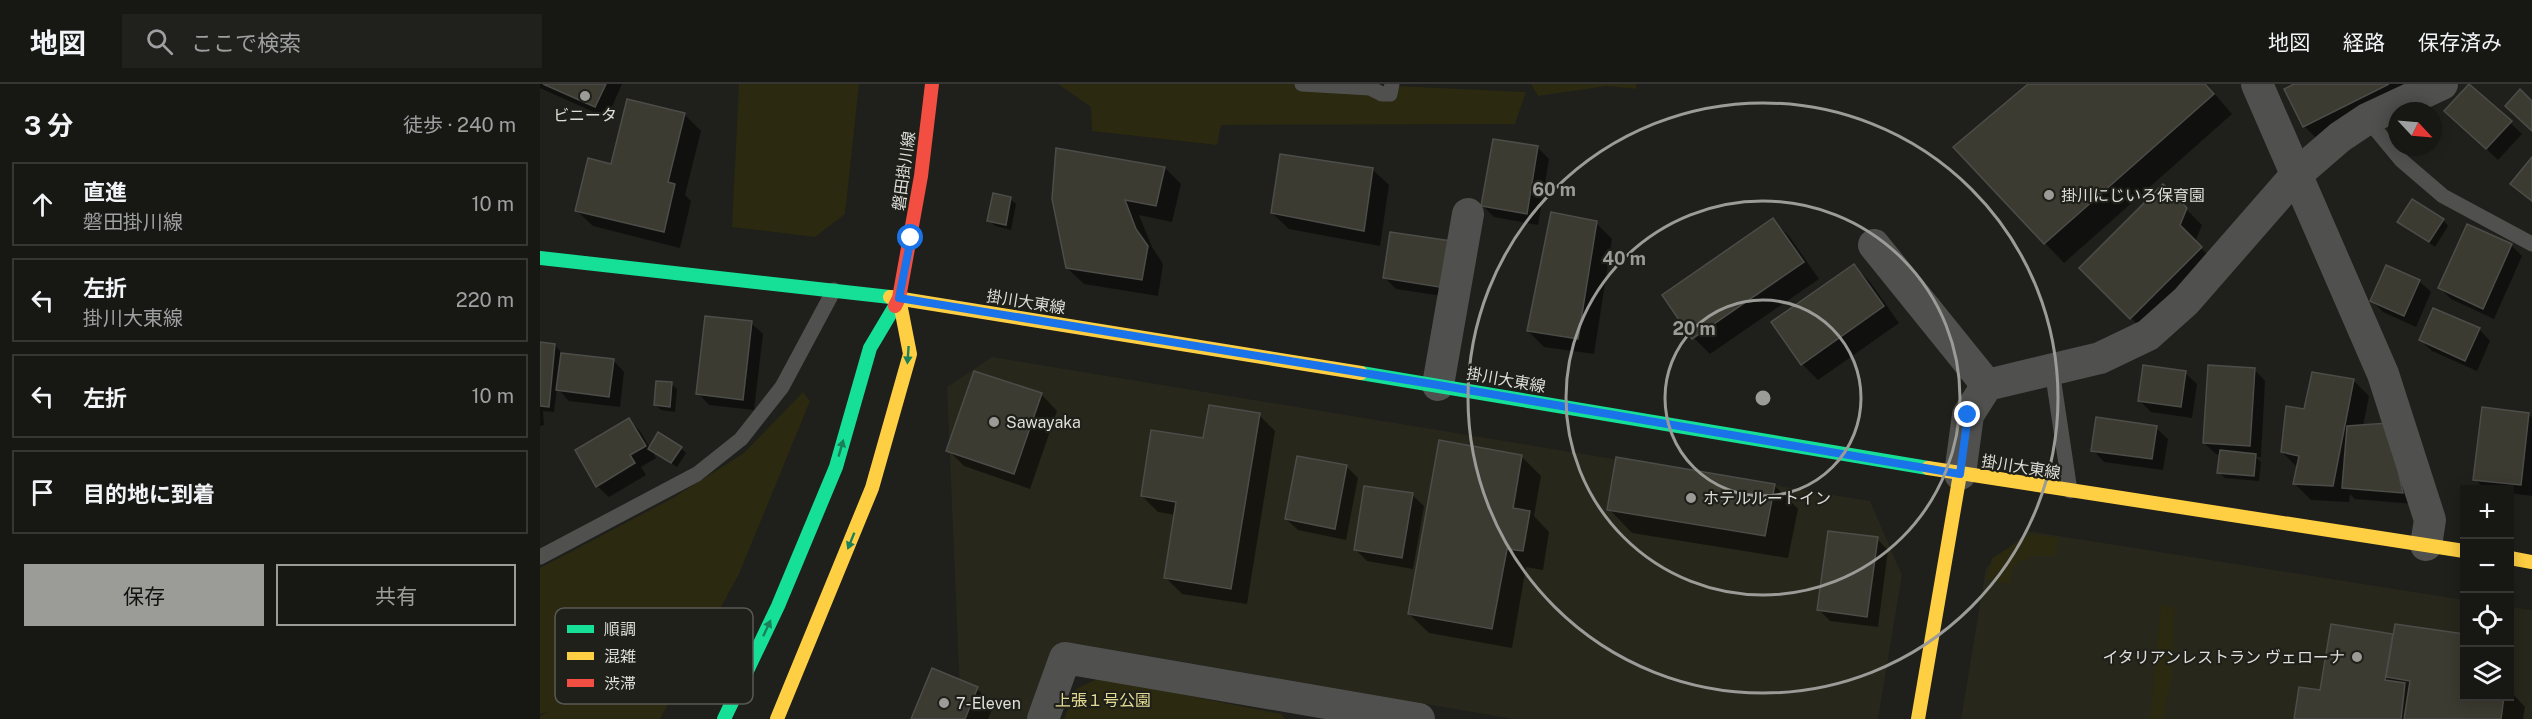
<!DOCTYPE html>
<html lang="ja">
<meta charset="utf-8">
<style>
:root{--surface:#171714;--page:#20201d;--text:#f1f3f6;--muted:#9e9fa0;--line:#363634;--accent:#9b9b97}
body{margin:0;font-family:"Public Sans","Noto Sans JP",sans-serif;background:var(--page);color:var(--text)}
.controls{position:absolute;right:18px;bottom:18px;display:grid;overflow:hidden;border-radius:0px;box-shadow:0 3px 15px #0003}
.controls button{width:54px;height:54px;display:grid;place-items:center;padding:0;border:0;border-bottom:2px solid var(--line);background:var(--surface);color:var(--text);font:30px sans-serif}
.compass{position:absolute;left:1848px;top:18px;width:54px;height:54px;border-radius:50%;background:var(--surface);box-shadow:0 3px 15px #0003;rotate:116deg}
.stop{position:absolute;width:18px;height:18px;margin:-14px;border:4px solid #1a73e8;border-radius:50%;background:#fff}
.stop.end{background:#1a73e8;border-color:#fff;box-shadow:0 2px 6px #0008}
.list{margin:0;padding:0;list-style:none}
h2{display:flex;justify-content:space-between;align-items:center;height:78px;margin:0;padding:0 24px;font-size:26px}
h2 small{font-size:20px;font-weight:400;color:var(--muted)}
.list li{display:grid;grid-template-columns:39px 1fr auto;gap:18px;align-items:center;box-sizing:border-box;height:84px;margin:0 12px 12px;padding:0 12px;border:2px solid var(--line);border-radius:0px}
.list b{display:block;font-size:22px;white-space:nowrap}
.list p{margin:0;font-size:20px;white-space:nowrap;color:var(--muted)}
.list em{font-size:20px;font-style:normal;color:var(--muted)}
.actions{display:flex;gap:12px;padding:18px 24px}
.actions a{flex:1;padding:14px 0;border:2px solid var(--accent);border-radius:0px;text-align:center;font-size:21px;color:var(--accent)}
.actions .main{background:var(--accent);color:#111}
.icon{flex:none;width:33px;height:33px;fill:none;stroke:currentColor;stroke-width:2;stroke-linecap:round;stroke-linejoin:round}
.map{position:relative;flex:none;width:1992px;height:635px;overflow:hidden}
header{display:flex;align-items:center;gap:36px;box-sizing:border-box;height:84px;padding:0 30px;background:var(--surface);border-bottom:2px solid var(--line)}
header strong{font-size:28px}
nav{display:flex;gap:33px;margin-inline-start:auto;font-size:21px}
.search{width:420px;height:54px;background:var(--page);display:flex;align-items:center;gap:15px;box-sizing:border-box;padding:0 21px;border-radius:0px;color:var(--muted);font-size:22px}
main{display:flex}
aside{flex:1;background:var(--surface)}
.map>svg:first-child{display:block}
.built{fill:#28271c}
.green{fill:#2b2910}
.shadow{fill:#0007}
.building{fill:#3c3b31;stroke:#4c4c49;stroke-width:1.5}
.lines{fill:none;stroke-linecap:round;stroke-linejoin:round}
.lane{stroke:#50504f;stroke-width:15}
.street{stroke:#50504f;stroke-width:32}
.fast{stroke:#16e098;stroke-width:14}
.slow{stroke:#ffcf43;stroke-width:14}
.jam{stroke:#f24e42;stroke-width:14}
.oneway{fill:#1b8059}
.route{stroke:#1a73e8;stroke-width:8}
.ring{fill:none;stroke:#9b9b97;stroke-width:3}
.poi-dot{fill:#9b9b97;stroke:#20201a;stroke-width:2}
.labels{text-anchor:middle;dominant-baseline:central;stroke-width:4.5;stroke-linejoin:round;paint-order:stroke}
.poi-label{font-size:16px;fill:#dededa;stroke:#20201a;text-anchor:start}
.street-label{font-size:16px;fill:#dededa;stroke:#20201a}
.park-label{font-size:16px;fill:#e3db91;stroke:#20201a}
.key{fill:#20201a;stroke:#595954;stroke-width:1.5}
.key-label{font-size:16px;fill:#dededa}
.centre{fill:#9b9b97;stroke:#20201a;stroke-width:3}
.ring-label{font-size:18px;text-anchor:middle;font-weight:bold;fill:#9b9b97;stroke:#20201a;stroke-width:4.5;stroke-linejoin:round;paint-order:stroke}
</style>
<header>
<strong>地図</strong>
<div class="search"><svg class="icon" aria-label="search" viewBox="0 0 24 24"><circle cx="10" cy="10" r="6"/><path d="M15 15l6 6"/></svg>ここで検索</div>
<nav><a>地図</a><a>経路</a><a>保存済み</a></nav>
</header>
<main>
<aside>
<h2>3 分<small>徒歩 · 240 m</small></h2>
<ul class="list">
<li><svg class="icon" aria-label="ahead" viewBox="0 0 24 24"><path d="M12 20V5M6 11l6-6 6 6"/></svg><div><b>直進</b><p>磐田掛川線</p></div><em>10 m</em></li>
<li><svg class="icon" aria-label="left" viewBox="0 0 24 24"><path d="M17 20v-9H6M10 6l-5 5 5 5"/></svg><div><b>左折</b><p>掛川大東線</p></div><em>220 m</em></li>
<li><svg class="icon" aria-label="left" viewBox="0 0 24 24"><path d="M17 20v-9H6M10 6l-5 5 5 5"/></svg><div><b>左折</b></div><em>10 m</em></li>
<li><svg class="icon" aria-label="arrive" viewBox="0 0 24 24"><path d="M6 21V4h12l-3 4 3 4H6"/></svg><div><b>目的地に到着</b></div></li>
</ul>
<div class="actions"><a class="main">保存</a><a>共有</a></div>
</aside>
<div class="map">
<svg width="1992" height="635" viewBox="0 0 1992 635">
<rect width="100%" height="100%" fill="#1f1f1b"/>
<g class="built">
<polygon points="452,273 1330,417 1362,491 1338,635 973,635 533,559 498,635 421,635 407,303"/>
<polygon points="1488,447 1924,516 1924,612 1970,612 1970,523 1992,526 1992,635 1421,635 1446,484"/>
</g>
<g class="green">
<polygon points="199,0 319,0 305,130 275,153 192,143"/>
<polygon points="518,0 812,0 986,8 975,40 681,41 677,61 552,47 551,23"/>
<polygon points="991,0 1096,0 1097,5 1067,2 998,12"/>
<polygon points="263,308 270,317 199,490 120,635 0,635 0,632 8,628 0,630 0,484 133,414 204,369"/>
<polygon points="1491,450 1519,454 1515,472 1492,472 1473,482 1470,500 1446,495 1452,474"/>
<polygon points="1621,521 1634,523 1632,595 1623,635 1610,635"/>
<polygon points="559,594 741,630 745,635 524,635 536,605"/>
</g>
<g class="shadow">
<polygon points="0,0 82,0 67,34 0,4"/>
<polygon points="1490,0 1666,0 1692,30 1524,179 1505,159"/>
<polygon points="1757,0 1896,0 1780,58 1764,42"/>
<polygon points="1930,1 1982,50 1958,76 1918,38"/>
<polygon points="145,31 161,47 145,111 151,117 140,164 53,142 36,126 72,82"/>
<polygon points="998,64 1009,75 998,141 954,133 943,122"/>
<polygon points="625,84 641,100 632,138 599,131 612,163 623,180 618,212 544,200 527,184 514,115"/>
<polygon points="832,85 849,101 840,162 749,145 732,129"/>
<polygon points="1623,102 1662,141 1655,158 1677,180 1607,250 1541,184"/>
<polygon points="470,115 476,120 471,146 455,142 449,136"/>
<polygon points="1233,136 1249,152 1279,195 1170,270 1154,254 1124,211"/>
<polygon points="1903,136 1908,142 1895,163 1859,138"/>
<polygon points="1056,139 1072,155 1054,270 1004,263 988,247"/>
<polygon points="851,150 916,214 856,205 844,193"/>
<polygon points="1971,161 1982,172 1954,235 1911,215 1900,204"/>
<polygon points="1314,182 1330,198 1359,239 1278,296 1262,280"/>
<polygon points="1879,197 1891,208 1876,243 1843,228 1832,217"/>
<polygon points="211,239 223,250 214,326 169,321 158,309"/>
<polygon points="1939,245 1950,257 1937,287 1892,267 1880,256"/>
<polygon points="0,260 15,261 20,267 20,270 73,276 84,288 80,323 29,317 17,304 14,328 3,327 4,341 0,342"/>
<polygon points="1714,285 1725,297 1721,373 1716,373 1721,378 1719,397 1685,394 1679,388 1681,371 1676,370 1664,359"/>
<polygon points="1645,289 1657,300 1652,334 1611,328 1600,317"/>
<polygon points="1813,296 1829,312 1823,342 1847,340 1874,420 1815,415 1810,410 1809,418 1771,416 1755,400 1758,384 1742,368 1766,327"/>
<polygon points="131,300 137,305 135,328 121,326 115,321"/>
<polygon points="501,310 517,327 490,405 424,382 408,366"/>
<polygon points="1989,330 1992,334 1992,412 1970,409 1970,406 1945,406 1935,395"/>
<polygon points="719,331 735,347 707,520 642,510 626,494 636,431 618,428 602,412 665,356"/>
<polygon points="89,336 100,347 110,364 141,364 146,369 137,383 113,368 116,374 101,383 106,391 69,413 57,402"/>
<polygon points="1616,344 1628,355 1623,386 1564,378 1553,366"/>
<polygon points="981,372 1001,392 994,432 1009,448 1003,486 986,483 972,564 889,549 869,530"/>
<polygon points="806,382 818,394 806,456 758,446 746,435"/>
<polygon points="1235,402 1258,425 1248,474 1092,449 1069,425"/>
<polygon points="872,411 884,422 873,485 827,477 816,466"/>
<polygon points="1337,455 1348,466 1338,543 1290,537 1279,526"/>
<polygon points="1856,541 1924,552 1924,612 1970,612 1970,607 1985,623 1983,635 1755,635 1782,607 1852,551 1854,553"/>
<polygon points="393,586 437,605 454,621 448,635 372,635"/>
</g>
<g class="building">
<polygon points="3,0 66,0 55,23"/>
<polygon points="1488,0 1665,0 1674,10 1504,160 1413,63"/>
<polygon points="1754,0 1849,0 1763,43 1744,5"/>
<polygon points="1929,0 1972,37 1946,65 1904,27"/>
<polygon points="1980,5 1992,17 1992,47 1965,22"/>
<polygon points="87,15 145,29 128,98 135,100 124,148 35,127 48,74 71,80"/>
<polygon points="953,55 998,62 987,130 941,122"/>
<polygon points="516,64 625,83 616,122 585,116 596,145 608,162 602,196 526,184 512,115"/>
<polygon points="740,70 833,84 824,147 731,129"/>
<polygon points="1992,73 1992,117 1970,100"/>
<polygon points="1623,100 1647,124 1640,141 1662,163 1590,235 1539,184"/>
<polygon points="453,109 471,113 466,141 447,137"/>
<polygon points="1872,115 1904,135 1889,158 1857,138"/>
<polygon points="1011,128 1057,137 1038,255 987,247"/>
<polygon points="1233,134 1264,178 1152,255 1122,211"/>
<polygon points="1927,140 1972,160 1943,225 1898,204"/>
<polygon points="850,148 911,157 905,204 843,194"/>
<polygon points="1314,180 1344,222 1261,281 1231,238"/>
<polygon points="1846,181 1880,196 1864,232 1830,217"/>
<polygon points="1893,224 1940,244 1925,277 1879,256"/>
<polygon points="165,232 212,237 203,316 156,310"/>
<polygon points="0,258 15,260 9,323 0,322"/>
<polygon points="21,269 74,275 69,313 16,306"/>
<polygon points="1603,281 1646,287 1641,323 1598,317"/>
<polygon points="1668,281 1715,284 1710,362 1663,359"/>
<polygon points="434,287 502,309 474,390 406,367"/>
<polygon points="1772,288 1814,295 1793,402 1753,400 1759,372 1741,368 1746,322 1764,325"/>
<polygon points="116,297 132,298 130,323 114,321"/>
<polygon points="669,321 720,329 691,505 624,494 636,418 601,412 611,346 663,354"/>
<polygon points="1942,323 1989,329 1981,401 1933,396"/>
<polygon points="1556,333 1617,342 1612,375 1551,367"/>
<polygon points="89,334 106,362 90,371 95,379 56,403 35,366"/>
<polygon points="1848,339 1863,409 1802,404 1807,342"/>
<polygon points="118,348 142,363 131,379 108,365"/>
<polygon points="899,356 982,371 973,424 990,427 983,467 967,465 952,545 868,530"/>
<polygon points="1680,366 1716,370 1714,392 1677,389"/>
<polygon points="757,372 807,381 795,445 745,435"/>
<polygon points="1076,373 1235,400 1225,452 1067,426"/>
<polygon points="824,402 873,409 862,474 814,466"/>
<polygon points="1288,447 1338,453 1327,533 1277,526"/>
<polygon points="1791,540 1853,550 1845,596 1865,599 1861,635 1754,635 1759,603 1780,606"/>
<polygon points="1855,540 1924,550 1924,612 1964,612 1961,635 1864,635 1870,597 1846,593"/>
<polygon points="392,584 438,603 425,635 371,635"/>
</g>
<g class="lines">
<g class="lane">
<polyline points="762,0 830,4 842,10 850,10 852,0"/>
<polyline points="1827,35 1861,76 1903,112 1992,160"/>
<polyline points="1512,286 1530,407"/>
<polyline points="0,473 157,390 201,355 242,303 294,206"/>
</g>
<g class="street">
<polyline points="1717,0 1843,290 1890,436 1886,461"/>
<polyline points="1334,161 1447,301"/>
<polyline points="898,301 928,130"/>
<polyline points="1420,390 1428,331 1447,301 1560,274 1608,251 1646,217 1756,91 1800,53 1827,35 1902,0"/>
<polyline points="503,635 525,574 879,635"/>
</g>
<g class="fast">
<polyline points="0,174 350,213"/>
<polyline points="821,289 1388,384"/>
<polyline points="184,635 238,522 296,383 330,264 355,222"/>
</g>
<g class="slow">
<polyline points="350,213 821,289"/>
<polyline points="1388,384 1924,467"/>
<polyline points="1970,474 1992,478"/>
<polyline points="237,635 332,404 370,270 359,214"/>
<polyline points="1378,635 1420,390"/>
</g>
<polyline class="jam" points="355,222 359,214 381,92 392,0"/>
</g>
<defs><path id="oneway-solid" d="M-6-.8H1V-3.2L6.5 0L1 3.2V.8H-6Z" transform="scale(1.5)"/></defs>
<g class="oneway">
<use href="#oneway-solid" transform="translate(368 271) rotate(94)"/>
<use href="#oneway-solid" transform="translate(301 364) rotate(-74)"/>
<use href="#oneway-solid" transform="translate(311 457) rotate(112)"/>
<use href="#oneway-solid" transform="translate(227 544) rotate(-65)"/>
</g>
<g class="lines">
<polyline class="route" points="371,154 359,214 898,301 1420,390 1428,331"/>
</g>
<g class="ring">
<circle cx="1223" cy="314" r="98"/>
<circle cx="1223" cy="314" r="197"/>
<circle cx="1223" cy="314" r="295"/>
</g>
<g class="poi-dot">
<circle cx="45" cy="12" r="6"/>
<circle cx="1509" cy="111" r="6"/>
<circle cx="454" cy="338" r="6"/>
<circle cx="1151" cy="414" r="6"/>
<circle cx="1817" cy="573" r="6"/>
<circle cx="404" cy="619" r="6"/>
</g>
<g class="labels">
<g class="poi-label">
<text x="45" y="31" text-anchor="middle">ビニータ</text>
<text x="1521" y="111">掛川にじいろ保育園</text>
<text x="466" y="338">Sawayaka</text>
<text x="1163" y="414">ホテルルートイン</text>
<text x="1805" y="573" text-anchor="end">イタリアンレストラン ヴェローナ</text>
<text x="416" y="619">7-Eleven</text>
</g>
<g class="street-label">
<text transform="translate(364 87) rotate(-82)">磐田掛川線</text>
<text transform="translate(486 218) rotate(9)">掛川大東線</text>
<text transform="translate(966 296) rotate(10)">掛川大東線</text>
<text transform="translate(1481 383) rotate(9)">掛川大東線</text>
</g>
<g class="park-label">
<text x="563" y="616">上張１号公園</text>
</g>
</g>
<rect x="15" y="524" width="198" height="96" rx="9" class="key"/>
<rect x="27" y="541" width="27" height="8" fill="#16e098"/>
<rect x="27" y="568" width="27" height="8" fill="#ffcf43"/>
<rect x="27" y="595" width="27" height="8" fill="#f24e42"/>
<g class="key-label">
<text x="64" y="551">順調</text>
<text x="64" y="578">混雑</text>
<text x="64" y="605">渋滞</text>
</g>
<circle cx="1223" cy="314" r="9" class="centre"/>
<g class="ring-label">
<text x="1014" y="112">60 m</text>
<text x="1084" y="181">40 m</text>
<text x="1154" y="251">20 m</text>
</g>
</svg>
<div class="controls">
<button>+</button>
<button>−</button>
<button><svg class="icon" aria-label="locate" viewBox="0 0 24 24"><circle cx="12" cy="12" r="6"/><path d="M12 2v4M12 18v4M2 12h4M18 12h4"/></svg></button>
<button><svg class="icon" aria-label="layers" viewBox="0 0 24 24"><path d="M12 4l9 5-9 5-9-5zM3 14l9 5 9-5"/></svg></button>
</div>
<svg class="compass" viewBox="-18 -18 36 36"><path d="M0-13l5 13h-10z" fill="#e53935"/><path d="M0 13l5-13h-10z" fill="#9e9fa0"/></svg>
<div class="stop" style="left:371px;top:154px"></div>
<div class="stop end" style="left:1428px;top:331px"></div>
</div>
</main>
